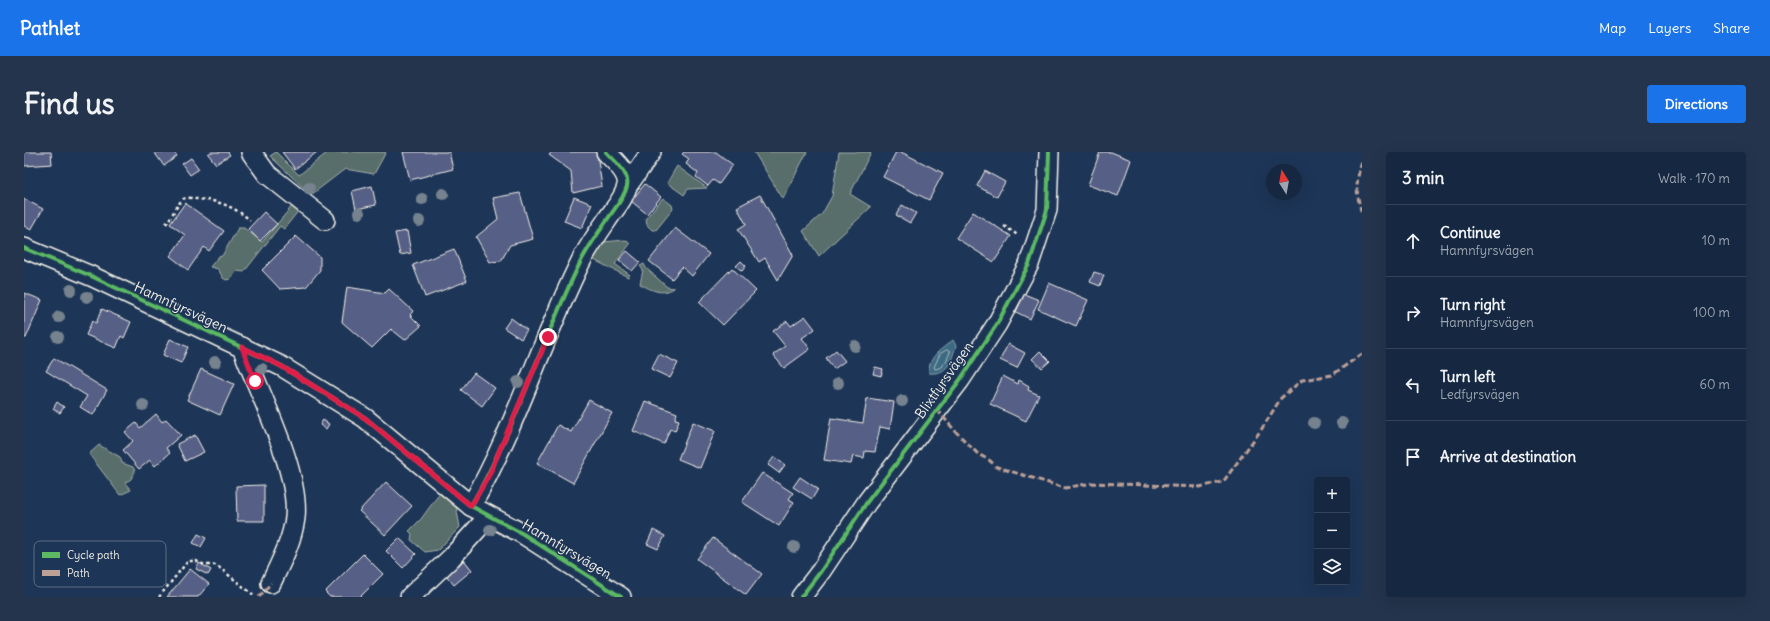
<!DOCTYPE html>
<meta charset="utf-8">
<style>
:root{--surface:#162841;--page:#23344c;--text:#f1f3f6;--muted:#9ea6b1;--line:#35445a;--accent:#1a73e8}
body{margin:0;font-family:Delius,sans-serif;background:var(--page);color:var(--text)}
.controls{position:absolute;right:12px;bottom:12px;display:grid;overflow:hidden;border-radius:4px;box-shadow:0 4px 16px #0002}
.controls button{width:36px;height:36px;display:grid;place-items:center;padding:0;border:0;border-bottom:1px solid var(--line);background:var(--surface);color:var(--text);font:20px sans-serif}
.compass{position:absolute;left:1242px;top:12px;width:36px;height:36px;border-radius:50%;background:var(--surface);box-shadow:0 4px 16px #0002;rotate:349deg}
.stop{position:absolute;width:12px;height:12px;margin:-9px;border:3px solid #e11d48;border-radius:50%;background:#fff}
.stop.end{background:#e11d48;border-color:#fff;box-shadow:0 1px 4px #0008}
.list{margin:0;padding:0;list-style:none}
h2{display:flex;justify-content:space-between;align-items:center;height:52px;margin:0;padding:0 16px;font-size:17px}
h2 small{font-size:13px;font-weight:400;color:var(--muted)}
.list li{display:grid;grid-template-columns:26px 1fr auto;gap:12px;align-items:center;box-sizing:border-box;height:72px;padding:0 16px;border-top:1px solid var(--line)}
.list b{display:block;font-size:15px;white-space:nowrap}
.list p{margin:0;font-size:13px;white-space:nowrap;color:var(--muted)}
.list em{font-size:13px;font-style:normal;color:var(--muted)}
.icon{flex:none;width:22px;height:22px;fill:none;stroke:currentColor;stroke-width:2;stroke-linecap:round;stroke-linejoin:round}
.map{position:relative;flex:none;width:1338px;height:445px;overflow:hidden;border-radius:4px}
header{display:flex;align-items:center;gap:24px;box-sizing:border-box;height:56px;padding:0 20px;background:var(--accent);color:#fff}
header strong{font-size:19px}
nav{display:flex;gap:22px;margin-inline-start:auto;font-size:14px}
.intro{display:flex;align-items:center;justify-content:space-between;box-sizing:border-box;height:96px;padding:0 24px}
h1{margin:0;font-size:28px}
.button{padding:10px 18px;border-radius:4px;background:var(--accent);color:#fff;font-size:14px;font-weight:700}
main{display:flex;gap:24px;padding:0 24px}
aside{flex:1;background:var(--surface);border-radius:4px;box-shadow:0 4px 16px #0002}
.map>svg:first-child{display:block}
.green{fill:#596e6a;stroke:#a6b0a9}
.water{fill:#3e6a83;stroke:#87a0ab}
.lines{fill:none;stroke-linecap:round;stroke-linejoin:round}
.shore{stroke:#abbbc0;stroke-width:1}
.building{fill:#575f86;stroke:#f4f1e8}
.minor-casing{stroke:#f4f1e8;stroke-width:22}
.path{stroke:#f4f1e8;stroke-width:2.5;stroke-dasharray:3 3;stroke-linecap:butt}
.minor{stroke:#1d3557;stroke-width:19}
.quiet{stroke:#bda197;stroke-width:3;stroke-dasharray:6 3;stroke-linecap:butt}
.cycleway-casing{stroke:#1d3557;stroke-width:6}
.cycleway{stroke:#5cba63;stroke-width:4}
.tree{fill:#76838f}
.route{stroke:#e11d48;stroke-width:5}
.labels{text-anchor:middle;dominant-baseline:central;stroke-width:3;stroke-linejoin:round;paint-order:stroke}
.street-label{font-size:14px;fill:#f4f1e8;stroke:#1d3557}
.key{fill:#1d3557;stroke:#5e6d82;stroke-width:1}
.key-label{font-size:11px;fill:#f4f1e8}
</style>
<header>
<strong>Pathlet</strong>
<nav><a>Map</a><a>Layers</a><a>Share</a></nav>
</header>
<div class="intro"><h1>Find us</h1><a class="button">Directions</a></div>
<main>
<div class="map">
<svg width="1338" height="445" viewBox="0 0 1338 445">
<rect width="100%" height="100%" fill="#1d3557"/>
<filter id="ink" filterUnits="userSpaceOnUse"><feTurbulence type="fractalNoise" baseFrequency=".025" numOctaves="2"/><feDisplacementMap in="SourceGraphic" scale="8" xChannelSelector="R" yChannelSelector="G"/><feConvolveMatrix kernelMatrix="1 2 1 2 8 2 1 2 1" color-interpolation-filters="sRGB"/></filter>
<g filter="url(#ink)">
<g class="green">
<polygon points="252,0 275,23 304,0 362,0 350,22 321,17 287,43 246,4"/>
<polygon points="730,0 783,0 759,47"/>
<polygon points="815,0 847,0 826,42 847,55 795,104 779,79 798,62 808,44"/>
<polygon points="653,14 683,36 664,37 660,43 643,31"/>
<polygon points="639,46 648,53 649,57 632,78 628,78 623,73 622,66"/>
<polygon points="269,53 275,58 260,77 256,74 220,120 213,119 206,127 202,128 199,126 194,117 186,115 194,105 198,104 214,76 220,76 238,90"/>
<polygon points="602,88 606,92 591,112 606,123 604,125 570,108 567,104 578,90"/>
<path d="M620 112 622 116 643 135 650 136C638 144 628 138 616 132L619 118 616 114Z"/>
<polygon points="75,293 96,305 98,311 109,315 111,319 107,327 101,331 107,338 96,343 65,302"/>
<polygon points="416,341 432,354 436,375 414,398 401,400 387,388 388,382 385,379 397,367"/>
</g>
<path class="water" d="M929 188 932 194C927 209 924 223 905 221 904 204 918 197 929 188Z"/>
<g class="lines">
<path class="shore" d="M923 198 926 200C923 208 920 216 911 217L910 215 916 202Z"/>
</g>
<g class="building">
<polygon points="0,0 27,0 28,12 0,14"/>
<polygon points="130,0 150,0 153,4 140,14"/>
<polygon points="187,0 204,0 206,3 192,12 184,2"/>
<polygon points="258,0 293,0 271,17"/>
<polygon points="379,0 425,0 429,17 386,28"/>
<polygon points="528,0 571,0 573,2 578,34 549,41 547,19 525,3"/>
<polygon points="660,0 692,0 709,13 695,32 689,28 684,34 672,25 674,21 662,12 665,7 658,2"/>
<polygon points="872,0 877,0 919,21 905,48 859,25"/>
<polygon points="1076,0 1087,0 1107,8 1094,44 1064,33"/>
<polygon points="167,6 175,17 166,23 158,12"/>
<polygon points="961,19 981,30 973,45 953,34"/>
<polygon points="621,32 637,45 623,62 607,49"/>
<polygon points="348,34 352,53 332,57 328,39"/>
<polygon points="496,41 509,87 486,93 477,109 466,110 452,85 474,67 469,46"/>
<polygon points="736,43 769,103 754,128 741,106 735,110 714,77 722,72 713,55"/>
<polygon points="550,45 568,52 558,76 540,69"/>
<polygon points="0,47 19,57 7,78 0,74"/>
<polygon points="161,51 200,79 185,99 180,95 164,118 146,104 161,83 146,72"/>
<polygon points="878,53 892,61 886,71 872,63"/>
<polygon points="240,60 253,72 236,89 224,77"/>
<polygon points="949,60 987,84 970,110 932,86"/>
<polygon points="651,76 685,102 668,124 658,115 648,127 625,109"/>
<polygon points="383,79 387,101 376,103 371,81"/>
<polygon points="272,84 296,105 296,118 282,135 256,137 238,118"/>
<polygon points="430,97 443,129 401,145 389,113"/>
<polygon points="603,99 616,110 608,119 595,108"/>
<polygon points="717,109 722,114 718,119 712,114"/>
<polygon points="708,116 732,139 699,173 675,150"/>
<polygon points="1070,120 1080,123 1076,134 1066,130"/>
<polygon points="1025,131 1064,148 1052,174 1014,157"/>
<polygon points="323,135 361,141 365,137 389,159 386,163 397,174 381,188 367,177 348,196 318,170"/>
<polygon points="0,141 18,148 2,186 0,186"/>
<polygon points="1000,142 1015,148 1006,167 992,160"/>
<polygon points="78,157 107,170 100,186 97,184 92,196 62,183 68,169 72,171"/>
<polygon points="781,164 791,177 778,186 786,197 760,216 749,203 761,194 749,179 763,169 767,174"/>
<polygon points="487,166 503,178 497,187 480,176"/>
<polygon points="146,187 164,195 157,211 139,203"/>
<polygon points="984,192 1001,201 993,216 976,208"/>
<polygon points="812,198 821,209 810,217 802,206"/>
<polygon points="1016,199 1026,209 1018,216 1008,207"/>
<polygon points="635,202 654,211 646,226 627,217"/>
<polygon points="30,206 83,238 69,263 56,255 63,244 22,219"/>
<polygon points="851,215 859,217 857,224 849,222"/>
<polygon points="177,217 210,232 196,263 163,248"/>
<polygon points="450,221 471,236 458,254 437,238"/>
<polygon points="979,224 994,232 995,228 1005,234 1004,238 1015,243 1002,269 966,252"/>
<polygon points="843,246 870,250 866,277 856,275 851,300 841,299 840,306 829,304 827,312 800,308 807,266 839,271"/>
<polygon points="565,248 588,261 549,331 513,311 534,273 547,280"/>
<polygon points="621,249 653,261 651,267 655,268 651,279 646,277 640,292 609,279"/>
<polygon points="33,250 40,255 36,261 29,257"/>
<polygon points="132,262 138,270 142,267 157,283 142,296 146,301 131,314 126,308 115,317 99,298 109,289 101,280 112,271 116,276"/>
<polygon points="299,268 305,272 302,277 296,273"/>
<polygon points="669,270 691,279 676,316 654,307"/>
<polygon points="171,283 180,300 161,309 153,292"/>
<polygon points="750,305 761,313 755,321 744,313"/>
<polygon points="738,321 769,341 765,347 770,350 755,374 718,350"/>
<polygon points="776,325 794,337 788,347 769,335"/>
<polygon points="362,330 388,354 361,383 335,359"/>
<polygon points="240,333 240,369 213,369 212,334"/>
<polygon points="629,378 641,384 634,397 623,392"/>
<polygon points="174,382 182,386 177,395 169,391"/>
<polygon points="375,386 392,402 379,416 362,399"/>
<polygon points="689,386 738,422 722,443 673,407"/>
<polygon points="339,402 359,422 336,445 306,445 301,440"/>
<polygon points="440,408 448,418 430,433 422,423"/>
<polygon points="175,411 187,418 184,423 172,417"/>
<polygon points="166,417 185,432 174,445 143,445"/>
</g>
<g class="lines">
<g class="minor-casing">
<g id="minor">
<polyline points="227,0 243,22 301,68"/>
<polyline points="604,33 627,0"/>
<polyline points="0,96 67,124 257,214 341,266 447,354 499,382 597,445"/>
<path d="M218 195C235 241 276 319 271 366 268 389 257 410 247 431"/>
<path d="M447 354C492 276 517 189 557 109 565 94 574 81 583 68 590 57 600 47 603 34 606 21 590 9 582 0"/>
<polyline points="386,445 427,406 465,364"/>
<polyline points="777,445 797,419 843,350 936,228 973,172 1005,112 1023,58 1025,0"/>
</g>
</g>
<g class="path">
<path d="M142 72C146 67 155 50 159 47 163 45 168 46 172 47 193 48 209 54 226 68"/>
<polyline points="980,74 995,84"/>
<polyline points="135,445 164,409 172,409 181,413 192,413 231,444"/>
</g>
<use href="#minor" class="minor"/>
<g class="quiet">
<path d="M1338 10C1331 31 1332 41 1338 62"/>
<polyline points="913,258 933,281 954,302 965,308 973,315 1041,336 1068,331 1175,335 1199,330 1237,278 1257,246 1278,228 1308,223 1338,202"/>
<polyline points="235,445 247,431"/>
</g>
<g class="cycleway-casing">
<g id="cycleway">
<polyline points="0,96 67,124 257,214 341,266 447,354 499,382 597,445"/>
<path d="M447 354C492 276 517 189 557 109 565 94 574 81 583 68 590 57 600 47 603 34 606 21 590 9 582 0"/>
<polyline points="777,445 797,419 843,350 936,228 973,172 1005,112 1023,58 1025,0"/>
</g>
</g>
<use href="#cycleway" class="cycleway"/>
</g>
<g class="tree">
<circle cx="285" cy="36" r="6"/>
<circle cx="419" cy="42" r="6"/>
<circle cx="398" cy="47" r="6"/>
<circle cx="335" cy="61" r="6"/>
<circle cx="395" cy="69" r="6"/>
<circle cx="47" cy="138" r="6"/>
<circle cx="63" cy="145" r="6"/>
<circle cx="35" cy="165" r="6"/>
<circle cx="34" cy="185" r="6"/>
<circle cx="831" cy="194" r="6"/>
<circle cx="191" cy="210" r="6"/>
<circle cx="238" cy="217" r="6"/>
<circle cx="494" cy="230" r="6"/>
<circle cx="814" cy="231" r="6"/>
<circle cx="878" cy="249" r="6"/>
<circle cx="119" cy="253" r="6"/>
<circle cx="1290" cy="271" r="6"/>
<circle cx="1318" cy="271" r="6"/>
<circle cx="466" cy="378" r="6"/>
<circle cx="770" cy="395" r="6"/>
</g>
</g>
<g class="lines" filter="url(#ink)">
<polyline class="route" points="231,229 218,195 257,214 341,266 447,354 465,323 524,185"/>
</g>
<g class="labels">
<g class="street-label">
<text transform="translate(157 155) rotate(25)">Hamnfyrsvägen</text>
<text transform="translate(920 228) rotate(-55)">Blixtfyrsvägen</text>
<text transform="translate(543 397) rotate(31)">Hamnfyrsvägen</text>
</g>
</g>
<rect x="10" y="389" width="132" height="46" rx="6" class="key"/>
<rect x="18" y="400" width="18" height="6" fill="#5cba63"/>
<rect x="18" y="418" width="18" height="6" fill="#bda197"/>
<g class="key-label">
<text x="43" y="407">Cycle path</text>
<text x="43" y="425">Path</text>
</g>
</svg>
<div class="controls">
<button>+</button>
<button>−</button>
<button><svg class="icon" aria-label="layers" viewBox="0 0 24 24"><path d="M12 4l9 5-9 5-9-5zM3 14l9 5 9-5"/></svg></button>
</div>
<svg class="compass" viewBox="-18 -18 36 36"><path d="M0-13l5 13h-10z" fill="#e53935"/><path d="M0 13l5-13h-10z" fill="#9ea6b1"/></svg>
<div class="stop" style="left:231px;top:229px"></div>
<div class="stop end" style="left:524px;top:185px"></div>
</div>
<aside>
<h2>3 min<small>Walk · 170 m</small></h2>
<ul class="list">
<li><svg class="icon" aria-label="ahead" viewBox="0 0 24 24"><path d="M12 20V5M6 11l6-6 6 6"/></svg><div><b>Continue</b><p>Hamnfyrsvägen</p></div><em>10 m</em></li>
<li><svg class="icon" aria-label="right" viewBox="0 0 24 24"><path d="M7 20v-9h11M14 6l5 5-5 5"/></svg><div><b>Turn right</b><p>Hamnfyrsvägen</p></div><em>100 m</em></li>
<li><svg class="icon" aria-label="left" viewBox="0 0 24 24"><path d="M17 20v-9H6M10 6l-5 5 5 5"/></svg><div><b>Turn left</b><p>Ledfyrsvägen</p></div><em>60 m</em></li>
<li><svg class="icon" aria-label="arrive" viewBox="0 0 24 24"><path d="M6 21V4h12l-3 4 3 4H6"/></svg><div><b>Arrive at destination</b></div></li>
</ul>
</aside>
</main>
